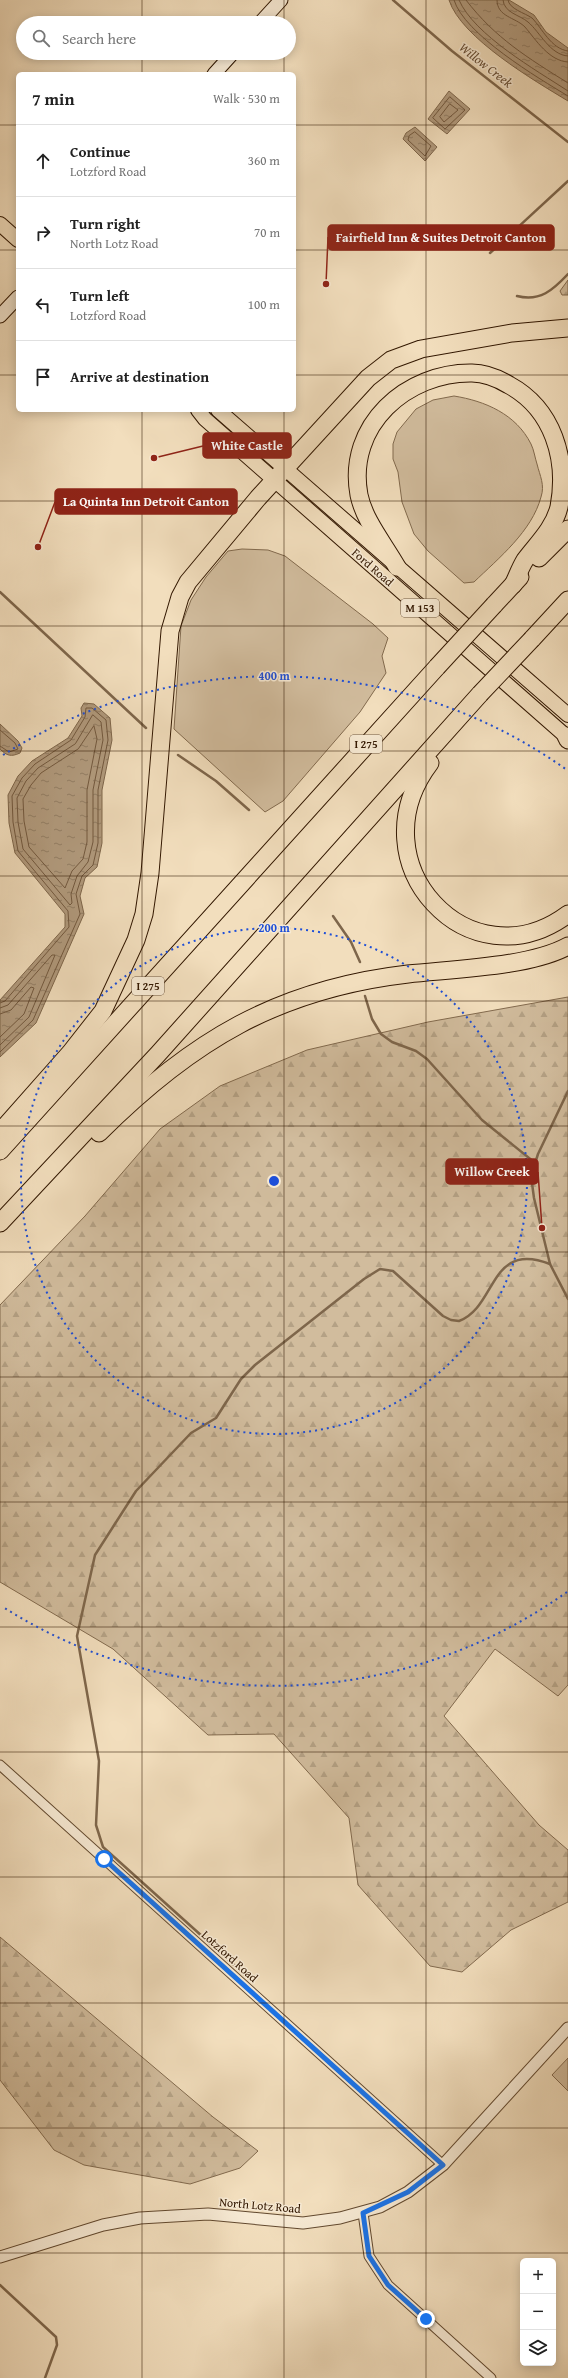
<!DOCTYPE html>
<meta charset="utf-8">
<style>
:root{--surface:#fff;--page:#f2f2f2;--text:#222;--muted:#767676;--line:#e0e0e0}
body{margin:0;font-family:"Gentium Book Plus",serif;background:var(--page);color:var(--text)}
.controls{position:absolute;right:12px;bottom:12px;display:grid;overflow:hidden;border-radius:6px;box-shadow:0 2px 10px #0003}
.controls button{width:36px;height:36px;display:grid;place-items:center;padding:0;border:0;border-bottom:1px solid var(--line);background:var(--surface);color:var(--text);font:20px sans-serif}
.stop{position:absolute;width:12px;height:12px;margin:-9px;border:3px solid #1a73e8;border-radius:50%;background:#fff}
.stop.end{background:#1a73e8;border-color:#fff;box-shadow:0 1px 4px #0008}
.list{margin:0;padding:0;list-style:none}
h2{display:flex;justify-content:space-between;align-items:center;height:52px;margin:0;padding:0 16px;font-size:17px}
h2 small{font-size:13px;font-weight:400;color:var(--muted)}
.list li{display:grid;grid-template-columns:26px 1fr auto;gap:12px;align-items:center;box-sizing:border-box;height:72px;padding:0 16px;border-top:1px solid var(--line)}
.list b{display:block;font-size:15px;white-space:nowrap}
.list p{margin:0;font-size:13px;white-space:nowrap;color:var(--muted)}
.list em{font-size:13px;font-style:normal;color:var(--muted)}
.icon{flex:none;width:22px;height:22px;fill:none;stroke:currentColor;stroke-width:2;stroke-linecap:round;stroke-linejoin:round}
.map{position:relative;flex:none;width:568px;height:2378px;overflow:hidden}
.search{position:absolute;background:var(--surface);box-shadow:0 2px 10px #0003;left:16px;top:16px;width:280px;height:44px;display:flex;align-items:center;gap:10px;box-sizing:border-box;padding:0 14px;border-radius:22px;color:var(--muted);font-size:15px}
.panel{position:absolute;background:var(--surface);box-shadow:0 2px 10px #0003;left:16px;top:72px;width:280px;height:340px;border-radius:6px}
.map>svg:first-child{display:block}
.grass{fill:#d1bc9d;stroke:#826a4e}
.forest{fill:url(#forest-firs);stroke:#826a4e}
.water{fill:url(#water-ripples);stroke:#7e664b}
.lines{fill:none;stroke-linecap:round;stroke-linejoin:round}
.shore{stroke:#72583e;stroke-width:1}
.stream{stroke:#7e664b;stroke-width:2.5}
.minor-casing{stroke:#62492f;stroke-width:11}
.tertiary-casing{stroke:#62492f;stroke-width:13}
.secondary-casing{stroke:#321700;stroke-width:15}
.primary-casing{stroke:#321700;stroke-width:16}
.motorway-casing{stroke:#321700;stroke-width:19}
.minor{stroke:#f7ead4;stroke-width:9}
.tertiary{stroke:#f7ead4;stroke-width:11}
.secondary{stroke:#f7ead4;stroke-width:13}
.primary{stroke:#f2debd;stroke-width:14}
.motorway{stroke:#f2debd;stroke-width:17}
.motorway-bridge-casing{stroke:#321700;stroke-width:19;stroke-linecap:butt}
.motorway-bridge{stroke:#f2debd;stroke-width:17}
.route{stroke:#1a73e8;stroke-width:5}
.grid{fill:none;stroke:#321700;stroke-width:1;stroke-opacity:0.55}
.ring{fill:none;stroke:#1d4ed8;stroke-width:2;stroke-dasharray:2 4}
.labels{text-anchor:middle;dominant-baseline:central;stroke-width:3;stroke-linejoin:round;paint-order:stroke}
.shield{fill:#f7ead4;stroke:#6d5640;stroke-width:1}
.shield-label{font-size:11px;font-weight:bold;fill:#321700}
.street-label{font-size:12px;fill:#321700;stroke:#f7ead4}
.water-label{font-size:13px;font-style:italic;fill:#654b32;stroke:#f7ead4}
.centre{fill:#1d4ed8;stroke:#f7ead4;stroke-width:2}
.ring-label{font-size:12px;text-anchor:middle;font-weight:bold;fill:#1d4ed8;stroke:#f7ead4;stroke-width:3;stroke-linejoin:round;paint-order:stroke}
.leader{fill:none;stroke:#8f2418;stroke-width:1.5}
.callout-dot{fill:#8f2418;stroke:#f7ead4;stroke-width:1.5}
.callout{fill:#8f2418;stroke:#8f2418;stroke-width:1.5}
.callout-label{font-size:13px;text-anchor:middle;font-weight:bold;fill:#fff}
</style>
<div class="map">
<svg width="568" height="2378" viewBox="0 0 568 2378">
<defs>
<pattern id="forest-firs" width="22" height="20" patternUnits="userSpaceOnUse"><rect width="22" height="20" fill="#d1bc9d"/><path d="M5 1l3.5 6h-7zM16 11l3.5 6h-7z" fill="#b4a185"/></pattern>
<pattern id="water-ripples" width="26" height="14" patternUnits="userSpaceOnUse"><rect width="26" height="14" fill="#b19a7d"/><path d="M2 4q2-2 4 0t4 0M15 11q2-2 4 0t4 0" fill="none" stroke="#917d64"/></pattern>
</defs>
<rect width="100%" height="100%" fill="#f2debd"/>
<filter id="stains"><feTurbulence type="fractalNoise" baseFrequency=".005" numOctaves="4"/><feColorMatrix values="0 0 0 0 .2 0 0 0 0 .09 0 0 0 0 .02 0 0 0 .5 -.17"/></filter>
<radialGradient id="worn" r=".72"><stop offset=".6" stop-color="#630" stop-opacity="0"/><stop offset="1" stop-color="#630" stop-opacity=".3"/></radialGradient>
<g class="grass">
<path d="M454 396C485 401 516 414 531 444 534 450 535 458 537 464 540 476 545 485 541 497 532 531 499 558 474 582L464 583 428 551 414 534 402 502 398 472 393 459V444L397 432 416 409 433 400Z"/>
<polygon points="242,549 268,550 285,556 373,624 388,638 382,656 386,673 360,712 283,801 265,812 174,729 181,626 191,600 206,577 228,551"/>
<polygon points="568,2058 568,2091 552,2075"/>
</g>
<g class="forest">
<polygon points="568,280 568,295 562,295 560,291"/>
<polygon points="568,997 568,1685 558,1696 495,1649 444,1716 539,1825 568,1850 568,1902 511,1930 462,1972 430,1966 358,1885 349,1818 274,1734 208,1735 113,1649 0,1582 0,1305 85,1216 160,1129 220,1086 307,1050 428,1022"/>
<polygon points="0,1937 213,2117 258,2151 240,2168 190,2184 84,2165 54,2150 0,2080"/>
</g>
<g class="water">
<path d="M449 0H509L534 15 546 32 568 48V101C535 81 461 38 449 0Z"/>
<polygon points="449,91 470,109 447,134 428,119"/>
<polygon points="415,127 437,147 425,161 403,139 406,133"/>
<polygon points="84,703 94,704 110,718 112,740 102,790 102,843 97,867 85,878 80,896 84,914 36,1023 0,1057 0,1000 65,927 65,914 15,853 9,823 8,795 18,776 32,761 68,738 82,716 81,708"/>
<path d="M0 724 18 741 22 748 20 753C11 757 7 756 0 749Z"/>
</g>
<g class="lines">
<g class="shore">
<path d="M454 0C464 34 538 78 568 96"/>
<path d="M459 0C474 35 536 70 568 91"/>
<path d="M466 0C495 38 528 58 568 83"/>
<path d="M497 0C497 17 515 17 525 27 536 40 549 61 568 62"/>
<path d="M503 0C504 13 520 15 528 22 540 32 550 55 568 56"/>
<path d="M508 0C509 9 525 13 532 18 542 28 551 49 568 51"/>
<polygon points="450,97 465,110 445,129 433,118"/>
<polygon points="450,104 458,110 444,122 440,117"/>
<polygon points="415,132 431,146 425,156 408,140 409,136"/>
<polygon points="93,715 101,722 103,740 93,790 93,842 88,862 77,876 71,894 72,903 70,905 23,849 18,822 17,798 26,781 38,768 75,744"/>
<polygon points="94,726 97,739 87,790 87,842 83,859 72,871 65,888 29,847 24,821 23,799 31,785 41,773 78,749"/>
<polyline points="0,730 15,743 18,749 9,752 0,746"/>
<polyline points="0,1003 5,1001 69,927 68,911 18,851 13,822 12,796 22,778 35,764 71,740 85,717 86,708 92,708 106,720 108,740 98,790 98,843 93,865 82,876 76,894 80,914 33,1020 0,1052"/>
<polyline points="0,1008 8,1005 52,955 55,955 29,1017 0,1045"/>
<polyline points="0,1014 11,1010 31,987 34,988 24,1014 0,1037"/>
</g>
<g class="stream">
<polyline points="393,0 452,51 568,142"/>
<polyline points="490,253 568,181"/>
<path d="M517 296C540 302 553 290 568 274"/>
<polyline points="0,592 146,728"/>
<polyline points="178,755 216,781 249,810"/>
<polyline points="333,916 351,942 360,962"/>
<polyline points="365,996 372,1019 381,1034 392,1042 416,1051 427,1059 482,1120 534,1162"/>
<polyline points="568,1091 538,1154 531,1176 534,1198 550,1264 568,1299"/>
<path d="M253 1982 103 1847 96 1825 99 1761 77 1636 95 1555 136 1491 191 1433 216 1418 241 1379 255 1365 364 1279 380 1269 393 1271 443 1316 451 1320 459 1321C497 1307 489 1240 550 1264"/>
<polyline points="0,2285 56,2337 57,2345 45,2378"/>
</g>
<g class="minor-casing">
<g id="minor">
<polyline points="0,1765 443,2165"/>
<polyline points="363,2213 369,2256 388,2285 491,2378"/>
</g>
</g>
<g class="tertiary-casing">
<polyline id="tertiary" points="0,2257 103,2225 140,2218 208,2214 303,2223 340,2218 380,2207 408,2192 443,2165 568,2028"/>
</g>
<g class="secondary-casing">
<g id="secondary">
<polyline points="260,23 281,0"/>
<polyline points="214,74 233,53"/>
<polyline points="0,316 18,297"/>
</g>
</g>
<g class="primary-casing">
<g id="primary">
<polyline points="0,224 18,240"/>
<polyline points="198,410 205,419 568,738"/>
<polyline points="218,410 568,715"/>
</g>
</g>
<g class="motorway-casing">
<g id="motorway">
<polyline points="539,558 568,529"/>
<path d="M397 567C384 544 364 520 359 495 346 425 407 372 472 373 485 373 499 379 509 385 553 409 568 459 559 507 554 528 537 544 525 560 520 568 517 577 513 585"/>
<polyline points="494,605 520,577"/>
<polyline points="532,639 568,600"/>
<polyline points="566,736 568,740"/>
<path d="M430 763C354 863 470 987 568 914"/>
<polyline points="0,1132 70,1053 103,1011 136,940 144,914 150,873 170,631 180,597 188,582 258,498 368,378 391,360 421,349 512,333 568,328"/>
<path d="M99 1133C191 1041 278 989 408 974 453 969 530 967 568 946"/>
<polyline points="0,1151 437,667"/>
<polyline points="0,1223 158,1054 480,694"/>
</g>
</g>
<use href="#minor" class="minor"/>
<use href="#tertiary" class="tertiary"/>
<use href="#secondary" class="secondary"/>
<use href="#primary" class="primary"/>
<use href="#motorway" class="motorway"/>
<g class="motorway-bridge-casing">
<g id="motorway-bridge">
<polyline points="437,667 494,605"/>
<polyline points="480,694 532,639"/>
</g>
</g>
<use href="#motorway-bridge" class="motorway-bridge"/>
</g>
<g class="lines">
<polyline class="route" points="104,1859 443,2165 408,2192 363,2213 369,2256 388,2285 426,2319"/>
</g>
<path class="grid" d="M142 0V23M284 0V23M426 0V2378M142 53V74M284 53V74M0 125H18M294 125H568M0 250H18M294 250H568M0 375H18M294 375H568M142 410V2378M284 410V2378M0 501H568M0 626H568M0 751H568M0 876H568M0 1001H568M0 1126H568M0 1252H568M0 1377H568M0 1502H568M0 1627H568M0 1752H568M0 1877H568M0 2003H568M0 2128H568M0 2253H568"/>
<g class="ring">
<circle cx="274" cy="1181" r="253"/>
<path d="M567 1592A505 505 0 0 1 3 1607M3 755A505 505 0 0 1 567 770"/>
</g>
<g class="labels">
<g class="shield">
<rect x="401" y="599" width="38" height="18" rx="3"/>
<rect x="350" y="735" width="32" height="18" rx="3"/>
<rect x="132" y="977" width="32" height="18" rx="3"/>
</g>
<g class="shield-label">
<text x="420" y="608">M 153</text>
<text x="366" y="744">I 275</text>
<text x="148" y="986">I 275</text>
</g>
<g class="street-label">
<text transform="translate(373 567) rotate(41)">Ford Road</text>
<text transform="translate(230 1956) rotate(42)">Lotzford Road</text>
<text transform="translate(260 2205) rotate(5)">North Lotz Road</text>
</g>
<g class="water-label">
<text transform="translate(486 65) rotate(38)">Willow Creek</text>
</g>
</g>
<circle cx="274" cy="1181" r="6" class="centre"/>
<g class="ring-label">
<text x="274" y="680">400 m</text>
<text x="274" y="932">200 m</text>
</g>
<path class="leader" d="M326 284L328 237M154 458L203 446M38 547L55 502M542 1228L538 1172"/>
<g class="callout-dot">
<circle cx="326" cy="284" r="4"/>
<circle cx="154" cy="458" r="4"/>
<circle cx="38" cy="547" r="4"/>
<circle cx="542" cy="1228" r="4"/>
</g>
<g class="callout">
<rect x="328" y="225" width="226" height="25" rx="4"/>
<rect x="203" y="433" width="88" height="25" rx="4"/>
<rect x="55" y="489" width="182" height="25" rx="4"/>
<rect x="446" y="1159" width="92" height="25" rx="4"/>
</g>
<g class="callout-label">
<text x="441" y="242">Fairfield Inn &amp; Suites Detroit Canton</text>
<text x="247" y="450">White Castle</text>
<text x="146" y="506">La Quinta Inn Detroit Canton</text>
<text x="492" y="1176">Willow Creek</text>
</g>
<rect width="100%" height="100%" filter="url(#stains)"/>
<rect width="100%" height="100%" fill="url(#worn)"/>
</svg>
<div class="controls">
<button>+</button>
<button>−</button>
<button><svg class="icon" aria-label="layers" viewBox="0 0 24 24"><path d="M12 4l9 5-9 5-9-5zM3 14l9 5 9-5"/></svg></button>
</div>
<div class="stop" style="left:104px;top:1859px"></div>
<div class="stop end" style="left:426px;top:2319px"></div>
<div class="search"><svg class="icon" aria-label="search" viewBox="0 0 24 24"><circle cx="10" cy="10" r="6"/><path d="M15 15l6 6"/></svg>Search here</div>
<section class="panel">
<h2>7 min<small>Walk · 530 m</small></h2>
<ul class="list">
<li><svg class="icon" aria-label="ahead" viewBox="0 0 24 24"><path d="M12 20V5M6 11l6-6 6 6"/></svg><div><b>Continue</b><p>Lotzford Road</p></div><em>360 m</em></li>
<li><svg class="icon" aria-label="right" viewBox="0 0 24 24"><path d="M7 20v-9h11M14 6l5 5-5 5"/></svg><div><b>Turn right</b><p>North Lotz Road</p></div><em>70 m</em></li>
<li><svg class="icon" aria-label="left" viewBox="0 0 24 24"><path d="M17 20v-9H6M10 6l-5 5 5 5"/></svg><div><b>Turn left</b><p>Lotzford Road</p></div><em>100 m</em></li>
<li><svg class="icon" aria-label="arrive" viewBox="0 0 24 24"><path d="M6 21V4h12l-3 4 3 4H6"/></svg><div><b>Arrive at destination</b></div></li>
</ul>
</section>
</div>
